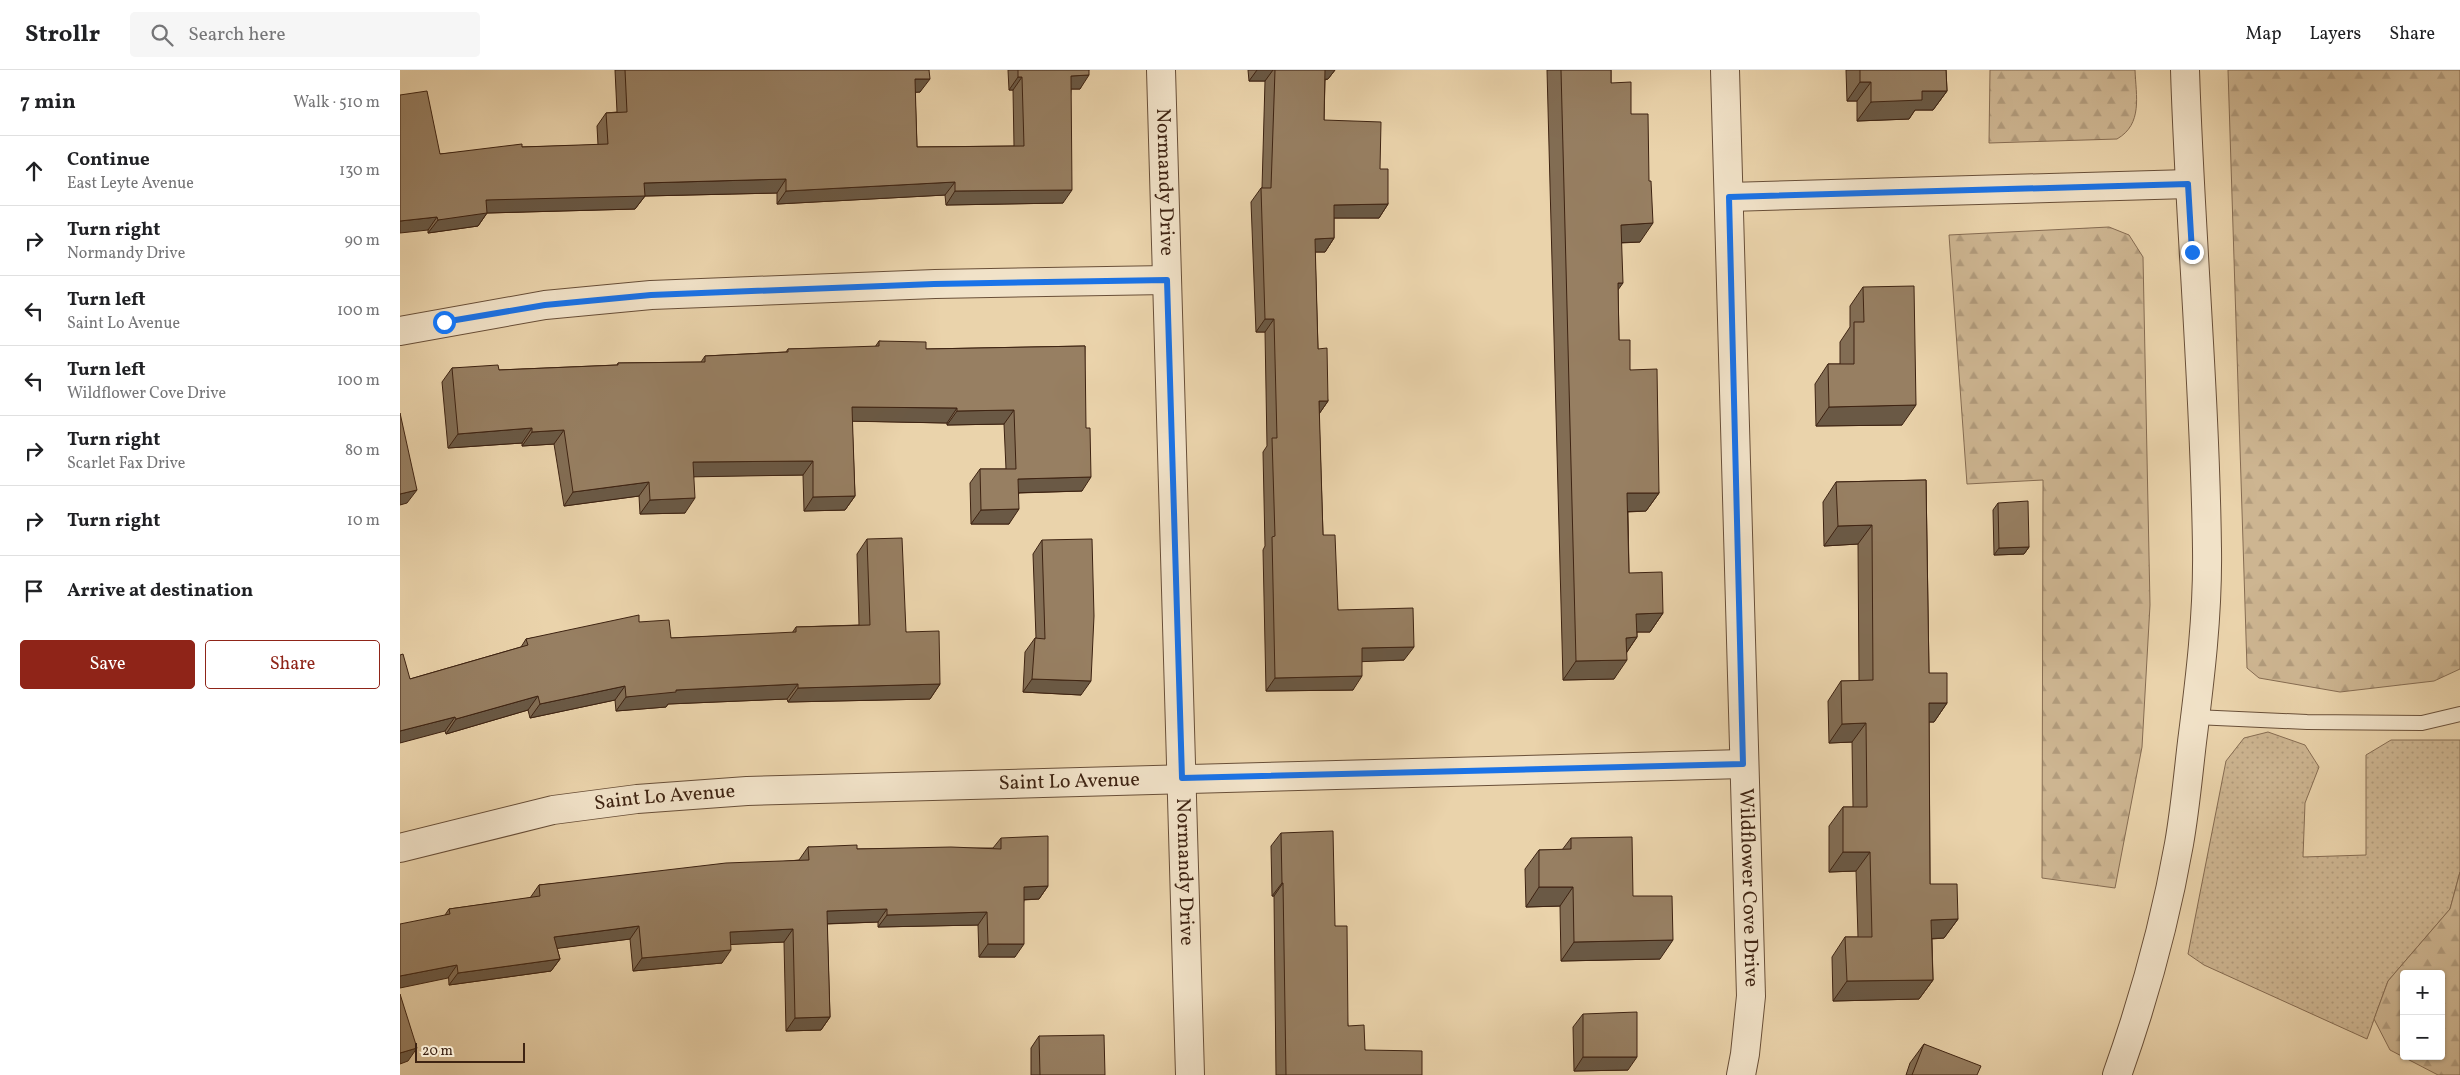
<!DOCTYPE html>
<meta charset="utf-8">
<style>
:root{--surface:#fff;--page:#f6f6f6;--text:#202124;--muted:#757577;--line:#e0e0e0;--accent:#8f2418}
body{margin:0;font-family:Vollkorn,serif;background:var(--page);color:var(--text)}
.controls{position:absolute;right:15px;bottom:15px;display:grid;overflow:hidden;border-radius:5px;box-shadow:0 1px 4px #0004}
.controls button{width:45px;height:45px;display:grid;place-items:center;padding:0;border:0;border-bottom:1px solid var(--line);background:var(--surface);color:var(--text);font:25px sans-serif}
.scale{position:absolute;left:15px;bottom:12px;width:110px;box-sizing:border-box;padding-left:5px;border:2px solid #3e2312;border-top:0;font-size:14px;line-height:18px;white-space:nowrap;color:#3e2312;-webkit-text-stroke:4px #f1e2c8;paint-order:stroke}
.stop{position:absolute;width:15px;height:15px;margin:-11px;border:4px solid #1a73e8;border-radius:50%;background:#fff}
.stop.end{background:#1a73e8;border-color:#fff;box-shadow:0 1px 5px #0008}
.list{margin:0;padding:0;list-style:none}
h2{display:flex;justify-content:space-between;align-items:center;height:65px;margin:0;padding:0 20px;font-size:21px}
h2 small{font-size:16px;font-weight:400;color:var(--muted)}
.list li{display:grid;grid-template-columns:32px 1fr auto;gap:15px;align-items:center;box-sizing:border-box;height:70px;padding:0 20px;border-top:1px solid var(--line)}
.list b{display:block;font-size:19px;white-space:nowrap}
.list p{margin:0;font-size:16px;white-space:nowrap;color:var(--muted)}
.list em{font-size:16px;font-style:normal;color:var(--muted)}
.actions{display:flex;gap:10px;padding:15px 20px}
.actions a{flex:1;padding:11px 0;border:1px solid var(--accent);border-radius:5px;text-align:center;font-size:18px;color:var(--accent)}
.actions .main{background:var(--accent);color:#fff}
.icon{flex:none;width:28px;height:28px;fill:none;stroke:currentColor;stroke-width:2;stroke-linecap:round;stroke-linejoin:round}
.map{position:relative;flex:none;width:2060px;height:1005px;overflow:hidden}
header{display:flex;align-items:center;gap:30px;box-sizing:border-box;height:70px;padding:0 25px;background:var(--surface);border-bottom:1px solid var(--line)}
header strong{font-size:24px}
nav{display:flex;gap:28px;margin-inline-start:auto;font-size:18px}
.search{width:350px;height:45px;background:var(--page);display:flex;align-items:center;gap:12px;box-sizing:border-box;padding:0 18px;border-radius:5px;color:var(--muted);font-size:19px}
main{display:flex}
aside{flex:1;background:var(--surface)}
.map>svg:first-child{display:block}
.grass{fill:url(#grass-dots);stroke:#866c52}
.forest{fill:url(#forest-firs);stroke:#866c52;fill-rule:evenodd}
.lines{fill:none;stroke-linecap:round;stroke-linejoin:round}
.service-casing{stroke:#694f38;stroke-width:16}
.minor-casing{stroke:#694f38;stroke-width:30}
.service{stroke:#f1e2c8;stroke-width:14}
.minor{stroke:#f1e2c8;stroke-width:28}
.wall{fill:#826d54;stroke:#3e2312}
.shaded-wall{fill:#6a5945;stroke:#3e2312}
.building{fill:#977f62;stroke:#3e2312}
.route{stroke:#1a73e8;stroke-width:6}
.labels{text-anchor:middle;dominant-baseline:central;stroke-width:5;stroke-linejoin:round;paint-order:stroke}
.street-label{font-size:20px;fill:#3e2312;stroke:#f1e2c8}
</style>
<header>
<strong>Strollr</strong>
<div class="search"><svg class="icon" aria-label="search" viewBox="0 0 24 24"><circle cx="10" cy="10" r="6"/><path d="M15 15l6 6"/></svg>Search here</div>
<nav><a>Map</a><a>Layers</a><a>Share</a></nav>
</header>
<main>
<aside>
<h2>7 min<small>Walk · 510 m</small></h2>
<ul class="list">
<li><svg class="icon" aria-label="ahead" viewBox="0 0 24 24"><path d="M12 20V5M6 11l6-6 6 6"/></svg><div><b>Continue</b><p>East Leyte Avenue</p></div><em>130 m</em></li>
<li><svg class="icon" aria-label="right" viewBox="0 0 24 24"><path d="M7 20v-9h11M14 6l5 5-5 5"/></svg><div><b>Turn right</b><p>Normandy Drive</p></div><em>90 m</em></li>
<li><svg class="icon" aria-label="left" viewBox="0 0 24 24"><path d="M17 20v-9H6M10 6l-5 5 5 5"/></svg><div><b>Turn left</b><p>Saint Lo Avenue</p></div><em>100 m</em></li>
<li><svg class="icon" aria-label="left" viewBox="0 0 24 24"><path d="M17 20v-9H6M10 6l-5 5 5 5"/></svg><div><b>Turn left</b><p>Wildflower Cove Drive</p></div><em>100 m</em></li>
<li><svg class="icon" aria-label="right" viewBox="0 0 24 24"><path d="M7 20v-9h11M14 6l5 5-5 5"/></svg><div><b>Turn right</b><p>Scarlet Fax Drive</p></div><em>80 m</em></li>
<li><svg class="icon" aria-label="right" viewBox="0 0 24 24"><path d="M7 20v-9h11M14 6l5 5-5 5"/></svg><div><b>Turn right</b></div><em>10 m</em></li>
<li><svg class="icon" aria-label="arrive" viewBox="0 0 24 24"><path d="M6 21V4h12l-3 4 3 4H6"/></svg><div><b>Arrive at destination</b></div></li>
</ul>
<div class="actions"><a class="main">Save</a><a>Share</a></div>
</aside>
<div class="map">
<svg width="2060" height="1005" viewBox="0 0 2060 1005">
<defs>
<pattern id="grass-dots" width="8" height="8" patternUnits="userSpaceOnUse" patternTransform="scale(1.25)"><rect width="8" height="8" fill="#cdb591"/><path d="M2 2h.1M6 6h.1" fill="none" stroke="#b19b7c" stroke-width="1.8" stroke-linecap="round"/></pattern>
<pattern id="forest-firs" width="22" height="20" patternUnits="userSpaceOnUse" patternTransform="scale(1.25)"><rect width="22" height="20" fill="#cdb591"/><path d="M5 1l3.5 6h-7zM16 11l3.5 6h-7z" fill="#b19b7c"/></pattern>
</defs>
<rect width="100%" height="100%" fill="#ead3ab"/>
<filter id="stains"><feTurbulence type="fractalNoise" baseFrequency=".004" numOctaves="4"/><feColorMatrix values="0 0 0 0 .2 0 0 0 0 .09 0 0 0 0 .02 0 0 0 .5 -.17"/></filter>
<radialGradient id="worn" r=".72"><stop offset=".6" stop-color="#630" stop-opacity="0"/><stop offset="1" stop-color="#630" stop-opacity=".3"/></radialGradient>
<polygon class="grass" points="1868,662 1905,675 1919,697 1905,733 1903,787 1966,785 1966,685 1991,670 2060,670 2060,802 2050,839 1988,911 1967,969 1804,895 1788,884 1826,691 1844,668"/>
<g class="forest">
<path d="M1590 0H1735C1736 26 1743 54 1717 69L1589 73Z"/>
<polygon points="1828,0 2060,0 2060,599 2034,611 1940,622 1859,608 1847,598"/>
<polygon points="1709,157 1729,165 1743,187 1750,535 1742,677 1715,818 1642,808 1643,410 1567,414 1549,165"/>
<path d="M2060 802V1005H2038L1990 980 1974 949 1988 911 2050 839ZM2004 904H2041V986H2004Z"/>
</g>
<g class="lines">
<g class="service-casing">
<polyline id="service" points="1795,647 1907,652 2022,653 2060,644"/>
</g>
<g class="minor-casing">
<g id="minor">
<path id="s1" d="M761 0 790 1005"/>
<path id="s2" d="M1325 0 1351 926 1345 984 1341 1005"/>
<polyline points="1329,127 1789,114"/>
<polyline points="0,261 145,235 251,225 535,214 767,210"/>
<path id="s3" d="M0 778 153 740 237 729 347 721 1343 694"/>
<path d="M1717 1005C1744 929 1765 853 1779 774 1785 740 1788 706 1792 672 1800 609 1808 544 1807 479 1805 319 1790 160 1785 0"/>
</g>
</g>
<use href="#service" class="service"/>
<use href="#minor" class="minor"/>
</g>
<g class="wall">
<polygon points="215,0 529,0 520,22 515,22 517,77 614,76 613,20 609,20 608,0 689,0 680,19 671,19 663,133 546,135 545,125 377,134 377,123 245,126 235,139 87,143 78,156 28,163 28,160 40,84 122,77 198,75 197,56 206,43 217,42"/>
<polygon points="848,0 935,0 928,9 925,10 924,50 980,99 988,134 979,148 934,148 934,168 925,182 915,182 918,279 928,331 919,344 923,465 938,540 1004,590 962,591 953,620 866,621 863,480 865,476 863,382 867,376 865,262 856,262 851,132 861,118 862,118 865,11 849,11"/>
<polygon points="1147,0 1211,0 1211,13 1231,44 1240,172 1221,173 1218,219 1219,270 1230,300 1259,423 1246,441 1228,442 1229,503 1263,543 1250,562 1237,562 1237,567 1227,582 1214,609 1163,610"/>
<polygon points="1446,0 1546,0 1547,21 1533,40 1515,40 1509,49 1457,51 1457,31 1447,31"/>
<polygon points="1463,217 1502,355 1416,356 1415,314 1428,294 1440,294 1440,272 1450,257 1450,236"/>
<polygon points="479,271 526,279 685,276 682,421 619,423 609,454 571,454 570,413 580,399 606,399 604,354 547,355 547,353 452,351 455,426 445,440 404,441 403,405 294,406 285,443 240,444 239,426 164,436 154,374 122,376 122,373 48,378 42,312 52,298 99,300 217,295 218,293 301,292 305,286 386,282 388,279 475,277"/>
<polygon points="1526,410 1529,603 1547,633 1534,652 1529,652 1530,814 1558,849 1544,868 1532,869 1533,910 1519,929 1433,931 1432,887 1445,867 1458,867 1456,801 1429,802 1429,756 1443,737 1453,737 1452,672 1429,673 1428,631 1441,611 1459,611 1458,474 1424,476 1423,432 1436,412"/>
<polygon points="1598,433 1629,477 1624,484 1594,485 1593,440"/>
<polygon points="467,469 506,562 540,614 530,629 388,632 387,629 268,634 266,637 216,641 215,630 130,648 128,640 46,664 45,661 10,609 121,577 126,569 239,552 271,568 392,563 396,557 459,555 457,484"/>
<polygon points="642,470 681,625 623,622 625,582 635,568 636,568 633,484"/>
<polygon points="881,763 935,856 948,956 965,980 1022,1005 876,1005 874,826 872,826 871,776"/>
<polygon points="601,768 648,816 639,829 624,830 615,887 579,887 578,855 478,857 478,852 427,854 430,947 421,960 386,961 384,872 330,874 322,893 233,901 230,869 157,878 160,889 151,901 49,915 45,845 49,839 130,828 139,815 399,790 408,777 457,779 593,778"/>
<polygon points="1171,768 1260,889 1161,891 1160,836 1126,837 1125,799 1139,780 1162,780"/>
<polygon points="1183,944 1228,1000 1174,1001 1173,957"/>
<polygon points="639,966 705,1005 631,1005 631,978"/>
<polygon points="1524,974 1577,1005 1506,1005 1510,993"/>
</g>
<g class="shaded-wall">
<polygon points="857,0 873,0 865,11 849,11"/>
<polygon points="923,0 935,0 928,9 916,10"/>
<polygon points="689,5 680,19 662,19 671,6"/>
<polygon points="618,7 622,7 613,20 609,20"/>
<polygon points="515,9 530,9 520,22 506,23"/>
<polygon points="1460,12 1471,12 1457,31 1447,31"/>
<polygon points="1522,21 1547,21 1533,40 1515,40 1509,49 1457,51 1471,32"/>
<polygon points="386,109 377,123 245,126 235,139 87,143 78,156 28,163 38,150 86,130 244,113"/>
<polygon points="555,112 545,125 377,134 386,121"/>
<polygon points="672,120 663,133 546,135 555,121"/>
<polygon points="988,134 979,148 924,148 934,135"/>
<polygon points="37,147 28,160 0,163 0,151"/>
<polygon points="1253,153 1240,172 1208,173 1221,155"/>
<polygon points="934,168 925,182 906,182 915,169"/>
<polygon points="1218,213 1223,213 1210,231"/>
<polygon points="865,249 874,249 865,262 856,262"/>
<polygon points="919,331 928,331 919,344"/>
<polygon points="1516,335 1502,355 1416,356 1429,337"/>
<polygon points="452,337 557,338 547,353 442,351"/>
<polygon points="614,340 604,354 547,355 557,341"/>
<polygon points="132,358 122,373 48,378 58,364"/>
<polygon points="164,360 154,374 122,376 132,362"/>
<polygon points="413,391 403,405 283,407 293,392"/>
<polygon points="691,407 682,421 609,423 618,409"/>
<polygon points="249,412 239,426 164,436 173,422"/>
<polygon points="17,420 7,433 0,435 0,424"/>
<polygon points="1227,423 1259,423 1246,441 1214,442"/>
<polygon points="455,426 445,440 404,441 413,427"/>
<polygon points="295,428 285,443 240,444 250,430"/>
<polygon points="619,439 609,454 571,454 581,440"/>
<polygon points="1472,455 1458,474 1424,476 1438,456"/>
<polygon points="1629,477 1624,484 1594,485 1599,478"/>
<polygon points="1263,543 1250,562 1223,562 1236,544"/>
<polygon points="1237,567 1224,586 1226,568"/>
<polygon points="1014,577 1004,590 953,592 962,578"/>
<polygon points="1227,590 1214,609 1163,610 1176,591"/>
<polygon points="962,606 953,620 866,621 875,608"/>
<polygon points="632,609 691,611 681,625 623,622"/>
<polygon points="398,614 387,629 268,634 266,637 216,641 226,627 276,620"/>
<polygon points="540,614 530,629 388,632 398,618"/>
<polygon points="225,616 215,630 130,648 140,634"/>
<polygon points="138,626 128,640 46,664 56,649"/>
<polygon points="1529,633 1547,633 1534,652 1515,652"/>
<polygon points="55,647 45,661 0,673 0,661"/>
<polygon points="1466,653 1452,672 1429,673 1442,654"/>
<polygon points="1443,782 1470,782 1456,801 1429,802"/>
<polygon points="882,813 883,813 874,826 872,826"/>
<polygon points="648,816 639,829 615,830 624,817"/>
<polygon points="1139,817 1173,817 1160,836 1126,837"/>
<polygon points="487,839 478,852 418,854 427,841"/>
<polygon points="587,842 578,855 478,857 487,845"/>
<polygon points="1558,849 1544,868 1518,869 1531,850"/>
<polygon points="239,856 230,869 145,880 154,867"/>
<polygon points="393,859 384,872 321,875 330,862"/>
<polygon points="1273,870 1260,889 1161,891 1174,872"/>
<polygon points="588,874 624,874 615,887 579,887"/>
<polygon points="331,880 322,893 233,901 242,888"/>
<polygon points="160,889 151,901 49,915 58,903"/>
<polygon points="57,895 48,908 0,918 0,906"/>
<polygon points="1533,910 1519,929 1433,931 1447,911"/>
<polygon points="430,947 421,960 386,961 395,948"/>
<polygon points="17,978 8,991 0,994 0,983"/>
<polygon points="1183,987 1237,987 1228,1000 1174,1001"/>
</g>
<g class="building">
<polygon points="225,0 529,0 530,9 515,9 517,77 624,76 622,7 618,7 618,0 689,0 689,5 671,6 672,120 555,121 555,112 386,121 386,109 244,113 245,126 86,130 87,143 38,150 37,147 0,151 0,25 27,21 40,84 122,74 122,77 208,74 206,43 227,42"/>
<polygon points="875,0 925,0 924,50 981,52 980,99 988,99 988,134 934,135 934,168 915,169 918,279 927,278 928,331 919,331 923,465 935,465 938,540 1013,538 1014,577 962,578 962,606 875,608 872,467 875,466 872,368 877,368 874,249 865,249 861,118 871,118"/>
<polygon points="1161,0 1211,0 1211,13 1231,12 1231,44 1248,44 1249,111 1251,111 1253,153 1221,155 1223,213 1218,213 1219,270 1230,270 1230,300 1257,299 1259,423 1227,423 1229,503 1262,502 1263,543 1236,544 1237,567 1226,568 1227,590 1176,591"/>
<polygon points="1460,0 1546,0 1547,21 1522,21 1522,30 1471,32 1471,12 1460,12"/>
<polygon points="1514,216 1516,335 1429,337 1428,294 1454,294 1454,252 1464,252 1463,217"/>
<polygon points="479,271 526,272 526,279 685,276 686,358 690,358 691,407 618,409 619,439 581,440 580,399 616,399 614,340 557,341 557,338 452,337 455,426 413,427 413,391 293,392 295,428 250,430 249,412 173,422 164,360 132,362 132,358 58,364 52,298 98,295 99,300 218,295 218,293 305,292 305,286 388,282 388,279 479,276"/>
<polygon points="0,343 17,420 0,424"/>
<polygon points="1526,410 1529,603 1547,603 1547,633 1529,633 1530,814 1557,814 1558,849 1531,850 1533,910 1447,911 1445,867 1472,867 1470,782 1443,782 1443,737 1467,737 1466,653 1442,654 1441,611 1473,610 1472,455 1438,456 1436,412"/>
<polygon points="1628,431 1629,477 1599,478 1598,433"/>
<polygon points="502,468 506,562 539,561 540,614 398,618 398,614 276,620 276,622 226,627 225,616 140,634 138,626 56,649 55,647 0,661 0,585 3,584 10,609 128,575 126,569 239,545 239,552 269,550 271,568 396,562 396,557 470,555 467,469"/>
<polygon points="692,469 694,546 691,611 632,609 635,568 645,569 642,470"/>
<polygon points="933,761 935,856 947,856 948,956 964,955 965,980 1022,981 1022,1005 886,1005 883,813 882,813 881,763"/>
<polygon points="648,766 648,816 624,817 624,874 588,874 587,842 487,845 487,839 427,841 430,947 395,948 393,859 330,862 331,880 242,888 239,856 154,867 160,889 58,903 57,895 0,906 0,854 50,844 49,839 140,826 139,815 326,793 409,790 408,777 457,775 457,779 551,777 601,779 601,768"/>
<polygon points="1232,767 1233,826 1272,826 1273,870 1174,872 1173,817 1139,817 1139,780 1171,779 1171,768"/>
<polygon points="0,924 17,978 0,983"/>
<polygon points="1237,942 1237,987 1183,987 1183,944"/>
<polygon points="704,965 705,1005 640,1005 639,966"/>
<polygon points="1524,974 1581,996 1577,1005 1512,1005"/>
</g>
<g class="lines">
<polyline class="route" points="44,252 145,235 251,225 534,214 767,210 782,708 1343,694 1329,127 1788,114 1792,182"/>
</g>
<g class="labels">
<g class="street-label">
<text stroke="none"><textPath href="#s1" startOffset="112">Normandy Drive</textPath></text>
<text stroke="none"><textPath href="#s3" startOffset="675">Saint Lo Avenue</textPath></text>
<text stroke="none"><textPath href="#s3" startOffset="270">Saint Lo Avenue</textPath></text>
<text stroke="none"><textPath href="#s1" startOffset="802">Normandy Drive</textPath></text>
<text stroke="none"><textPath href="#s2" startOffset="818">Wildflower Cove Drive</textPath></text>
</g>
</g>
<rect width="100%" height="100%" filter="url(#stains)"/>
<rect width="100%" height="100%" fill="url(#worn)"/>
</svg>
<div class="controls">
<button>+</button>
<button>−</button>
</div>
<div class="scale">20 m</div>
<div class="stop" style="left:44px;top:252px"></div>
<div class="stop end" style="left:1792px;top:182px"></div>
</div>
</main>
